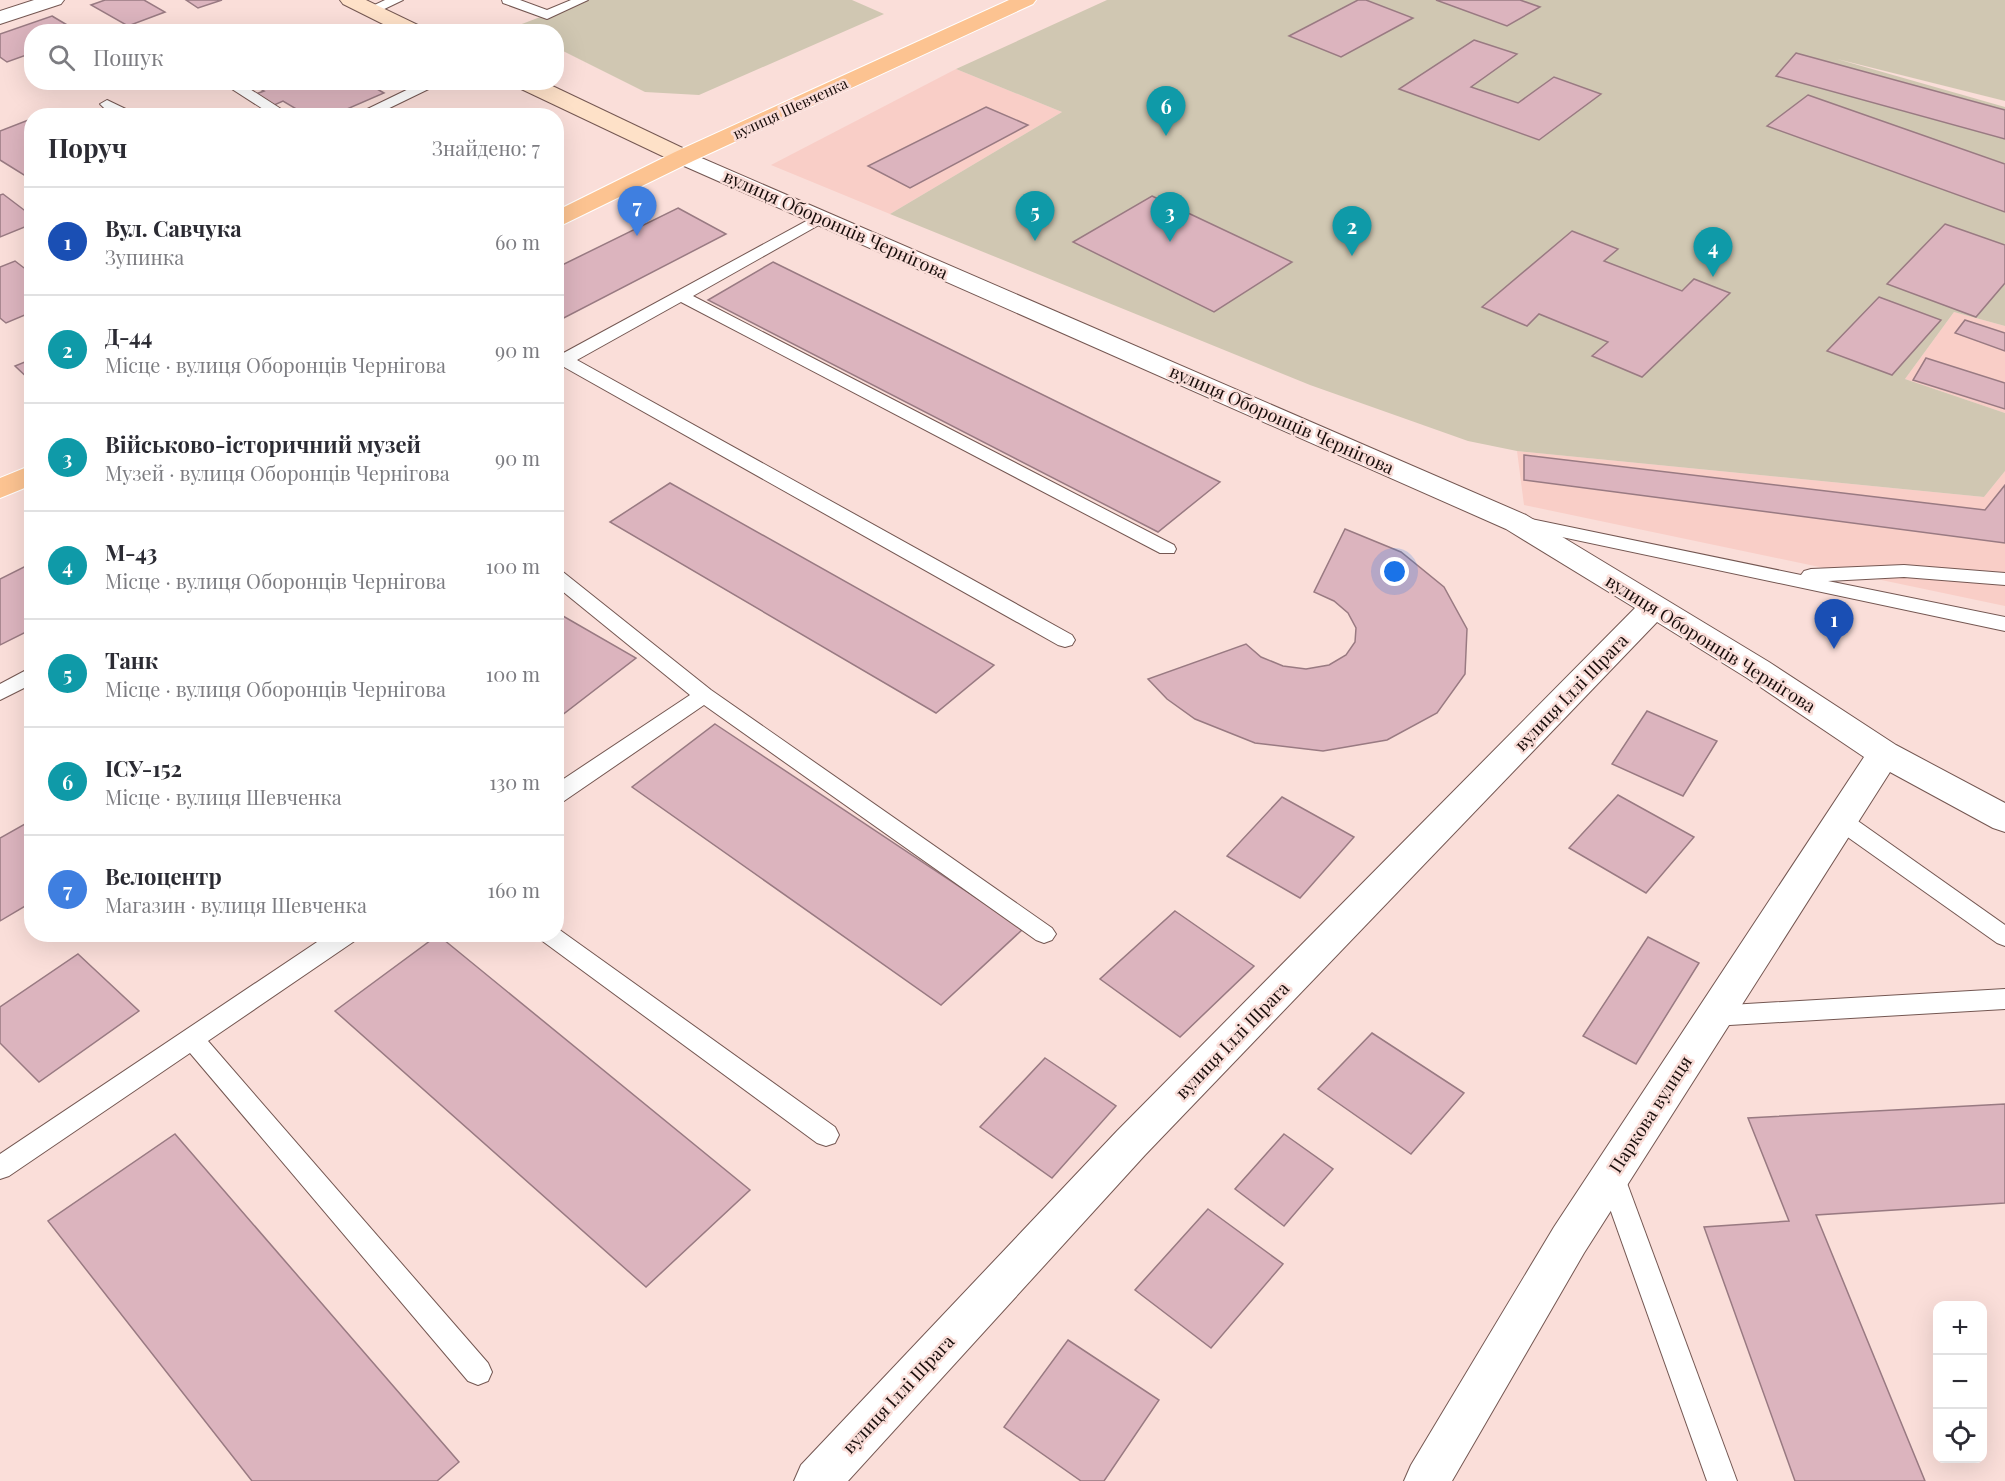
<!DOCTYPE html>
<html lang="uk">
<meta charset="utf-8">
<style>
:root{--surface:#fff;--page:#f7f7f7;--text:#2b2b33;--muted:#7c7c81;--line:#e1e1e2;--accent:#db2777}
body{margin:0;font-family:"Playfair Display",serif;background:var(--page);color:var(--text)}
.controls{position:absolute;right:18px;bottom:18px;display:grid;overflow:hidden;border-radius:12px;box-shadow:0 6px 24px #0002}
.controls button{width:54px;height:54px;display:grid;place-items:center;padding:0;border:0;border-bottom:2px solid var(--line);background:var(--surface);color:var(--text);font:30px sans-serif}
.you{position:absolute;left:1395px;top:572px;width:21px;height:21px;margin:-15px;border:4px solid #fff;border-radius:50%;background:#1a73e8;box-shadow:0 0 0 9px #1a73e833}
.badge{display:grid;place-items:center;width:39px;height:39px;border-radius:50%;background:var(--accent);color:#fff;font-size:20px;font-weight:700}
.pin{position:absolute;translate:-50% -50px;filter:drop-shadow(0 2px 3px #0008)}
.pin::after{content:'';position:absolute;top:32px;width:21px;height:18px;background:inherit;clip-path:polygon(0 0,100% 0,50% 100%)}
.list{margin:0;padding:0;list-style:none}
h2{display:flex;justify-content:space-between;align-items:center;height:78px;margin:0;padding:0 24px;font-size:26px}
h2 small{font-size:20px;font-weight:400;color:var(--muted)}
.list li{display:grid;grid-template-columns:39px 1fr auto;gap:18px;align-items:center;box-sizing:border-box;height:108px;padding:0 24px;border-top:2px solid var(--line)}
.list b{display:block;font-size:22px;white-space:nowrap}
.list p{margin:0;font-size:20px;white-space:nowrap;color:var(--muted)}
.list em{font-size:20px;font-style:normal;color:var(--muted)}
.icon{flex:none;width:33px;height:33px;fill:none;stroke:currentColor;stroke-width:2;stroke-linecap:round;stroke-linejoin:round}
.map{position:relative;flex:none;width:2005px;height:1481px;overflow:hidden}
.search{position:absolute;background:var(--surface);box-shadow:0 6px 24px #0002;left:24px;top:24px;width:540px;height:66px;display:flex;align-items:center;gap:15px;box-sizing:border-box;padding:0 21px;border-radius:24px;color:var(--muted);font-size:22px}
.panel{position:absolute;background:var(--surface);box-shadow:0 6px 24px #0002;left:24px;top:108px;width:540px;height:834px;border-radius:24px}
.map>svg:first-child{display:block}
.built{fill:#f9cec7}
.green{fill:#d0c7b2}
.building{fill:#dcb4be;stroke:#997a82;stroke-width:1.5}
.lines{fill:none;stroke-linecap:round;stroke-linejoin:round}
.service-casing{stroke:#745752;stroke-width:2}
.minor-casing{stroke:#745752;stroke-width:2}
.secondary-casing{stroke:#745752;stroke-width:2}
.primary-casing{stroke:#fff;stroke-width:2}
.service{fill:#fff;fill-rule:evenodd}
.minor{fill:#fff;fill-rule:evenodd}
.secondary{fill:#fee1c8;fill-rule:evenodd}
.primary{fill:#fcc391;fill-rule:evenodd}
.labels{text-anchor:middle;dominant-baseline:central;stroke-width:5;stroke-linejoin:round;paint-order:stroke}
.far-street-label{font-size:15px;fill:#180d0b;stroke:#faded9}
.street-label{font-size:18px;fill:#180d0b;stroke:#faded9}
</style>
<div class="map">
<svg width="2005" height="1481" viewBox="0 0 2005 1481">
<rect width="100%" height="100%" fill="#faded9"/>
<g class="built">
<polygon points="956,69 1062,112 890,214 771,165"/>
<polygon points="1954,312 2005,326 2005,413 1905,379"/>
<polygon points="1517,451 1984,497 2005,471 2005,606 1524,505"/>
</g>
<g class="green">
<polygon points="585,0 852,0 884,14 699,95 645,92 557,48 556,32 523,31 514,27"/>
<polygon points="1107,0 2005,0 2005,101 1837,59 2005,107 2005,326 1954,312 1905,379 2005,413 2005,471 1984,497 1517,451 1468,441 1310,385 890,214 1062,112 956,69"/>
</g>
<g class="building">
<polygon points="105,0 144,0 165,12 128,26 91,5"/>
<polygon points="186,0 222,0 198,8"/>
<polygon points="1358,0 1366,0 1413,18 1341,57 1289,36"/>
<polygon points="1436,0 1520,0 1540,7 1507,26"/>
<polygon points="52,16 79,32 32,32 32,53 7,62 0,57 0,34"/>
<polygon points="1474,40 1517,54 1471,87 1518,103 1554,77 1601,94 1539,140 1399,89"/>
<polygon points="1796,53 2005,110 2005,139 1776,76"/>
<polygon points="248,82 365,82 384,93 331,116 308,116 283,101 272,106 253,95 264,91"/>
<polygon points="1808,95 2005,164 2005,212 1767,126"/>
<polygon points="986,107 1028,125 910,188 868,166"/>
<polygon points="31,119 32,119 32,180 0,160 0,131"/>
<polygon points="3,194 32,216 32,224 0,237 0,195"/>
<polygon points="1152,196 1292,262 1214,312 1073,242"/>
<polygon points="678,208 726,234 556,322 556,268"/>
<polygon points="1945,224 2005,245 2005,283 1976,317 1887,284"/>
<polygon points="1572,231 1618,249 1604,261 1682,291 1694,279 1730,293 1642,377 1592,356 1608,342 1539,314 1527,326 1482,307"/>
<polygon points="15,261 32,274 32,312 6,323 0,318 0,267"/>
<polygon points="773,262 1220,482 1158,532 708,300"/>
<polygon points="1879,297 1941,320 1892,375 1827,351"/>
<polygon points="1965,320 2005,333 2005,351 1955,333"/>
<polygon points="1926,358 2005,383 2005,409 1913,380"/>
<polygon points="32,359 32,382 15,366"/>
<polygon points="1524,455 1985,510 2005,485 2005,543 1524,480"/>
<polygon points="670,483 994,665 936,713 610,522"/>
<polygon points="1345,529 1401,552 1444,587 1467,629 1465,674 1437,713 1387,740 1323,751 1255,743 1195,719 1167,699 1148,679 1246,644 1261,657 1283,666 1306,669 1329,665 1346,655 1355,642 1356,628 1348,613 1334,601 1314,592"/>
<polygon points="32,563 32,629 0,645 0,579"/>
<polygon points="556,612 636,658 557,719 556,718"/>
<polygon points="1647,711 1717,741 1683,796 1612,764"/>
<polygon points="715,724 1023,929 941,1005 632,787"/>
<polygon points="1618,795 1694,837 1646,893 1569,848"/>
<polygon points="1282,797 1354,837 1300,898 1227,856"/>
<polygon points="32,820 32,902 0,921 0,838"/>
<polygon points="1175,911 1254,966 1180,1037 1100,979"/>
<polygon points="438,935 750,1190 646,1287 335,1011"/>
<polygon points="1648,937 1699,963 1636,1064 1583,1036"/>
<polygon points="78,954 139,1011 39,1082 0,1043 0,1007"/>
<polygon points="1372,1033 1464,1093 1411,1154 1318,1089"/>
<polygon points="1045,1058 1116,1106 1052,1178 980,1127"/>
<polygon points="2005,1104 2005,1203 1816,1215 1925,1481 1795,1481 1704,1227 1789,1221 1748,1118"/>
<polygon points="175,1134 459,1462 437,1481 252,1481 48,1221"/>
<polygon points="1284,1134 1333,1169 1284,1226 1235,1189"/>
<polygon points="1208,1209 1283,1264 1211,1348 1135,1290"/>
<polygon points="1068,1340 1159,1400 1104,1481 1081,1481 1004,1427"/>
</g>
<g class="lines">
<g class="service-casing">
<g id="service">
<polygon points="385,0 403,0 376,13 366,13 364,10"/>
<polygon points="502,0 520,0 547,10 571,0 588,0 547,19 503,3"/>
<polygon points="221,82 239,82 292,116 274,116"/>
<polygon points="423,82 443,82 373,116 353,116"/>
<path d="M107 100 134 113 136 116C121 116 110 115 100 104Z"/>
<polygon points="821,213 829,218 826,221 693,296 1174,545 1176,549 1174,553 1160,553 681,302 577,360 1072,635 1075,640 1072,645 1065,647 1058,645 564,367 556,370 558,356"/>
<polygon points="1522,517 1801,575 1804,571 1811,569 1904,565 2005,573 2005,585 1904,577 1828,581 2005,617 2005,631 1515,527 1513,523 1515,519"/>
<polygon points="556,570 563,572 711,690 1052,928 1056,934 1052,940 1044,943 1036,940 704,705 564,801 556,803 556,784 690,695 556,586"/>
<polygon points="32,667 32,684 0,700 0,684"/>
<polygon points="1840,812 1848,814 2005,925 2005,946 1997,943 1832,826 1829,820 1832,814"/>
<polygon points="557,928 835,1127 839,1135 835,1143 826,1146 817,1143 541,940 538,934 556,934"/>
<polygon points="329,934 359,934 356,940 208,1041 488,1363 492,1372 488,1381 478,1385 468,1381 190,1053 9,1176 0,1179 0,1154"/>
<polygon points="2005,989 2005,1009 1713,1026 1705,1023 1701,1016 1705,1009 1713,1006"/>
<polygon points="1611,1164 1620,1167 1624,1175 1737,1481 1707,1481 1598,1175 1602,1167"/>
</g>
</g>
<g class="minor-casing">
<g id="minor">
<polygon points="34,0 64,0 61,4 0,24 0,11"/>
<polygon points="683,150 1526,515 1769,662 1896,745 2005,803 2005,832 1993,828 1890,772 1584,1253 1452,1481 1404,1481 1411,1465 1554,1227 1864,757 1747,678 1657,622 1145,1155 848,1481 794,1481 801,1465 1117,1131 1635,608 1506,529 675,162 671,157 675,152"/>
</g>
</g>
<g class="secondary-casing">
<g id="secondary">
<polygon points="340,0 366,0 424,28 427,32 399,32 343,4"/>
<polygon points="514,82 544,82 691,152 695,157 691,162 683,164 675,162 517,87"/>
</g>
</g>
<g class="primary-casing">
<g id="primary">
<polygon points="1009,0 1036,0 1033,4 691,162 556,228 556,211 675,152"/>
<polygon points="32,465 32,485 0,498 0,478"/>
</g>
</g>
<use href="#service" class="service"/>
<use href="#minor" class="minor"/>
<use href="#secondary" class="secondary"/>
<use href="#primary" class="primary"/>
</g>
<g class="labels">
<g class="far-street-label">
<text transform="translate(790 108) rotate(-25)">вулиця Шевченка</text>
</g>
<g class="street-label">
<text transform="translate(836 224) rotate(24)">вулиця Оборонців Чернігова</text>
<text transform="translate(1282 419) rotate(24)">вулиця Оборонців Чернігова</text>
<text transform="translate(1711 643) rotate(32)">вулиця Оборонців Чернігова</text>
<text transform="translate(1571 692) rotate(-46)">вулиця Іллі Шрага</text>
<text transform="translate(1232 1040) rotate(-46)">вулиця Іллі Шрага</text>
<text transform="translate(1650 1114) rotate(-57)">Паркова вулиця</text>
<text transform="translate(898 1394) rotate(-47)">вулиця Іллі Шрага</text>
</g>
</g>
</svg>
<div class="controls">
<button>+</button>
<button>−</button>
<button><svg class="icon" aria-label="locate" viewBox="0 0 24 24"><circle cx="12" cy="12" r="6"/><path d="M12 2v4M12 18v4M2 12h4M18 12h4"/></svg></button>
</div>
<div class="you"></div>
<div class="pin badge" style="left:1834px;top:649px;background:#1a4fb4">1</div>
<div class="pin badge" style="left:1352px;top:256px;background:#0f9aa8">2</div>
<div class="pin badge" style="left:1170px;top:242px;background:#0f9aa8">3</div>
<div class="pin badge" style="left:1713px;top:277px;background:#0f9aa8">4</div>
<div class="pin badge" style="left:1035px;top:241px;background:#0f9aa8">5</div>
<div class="pin badge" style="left:1166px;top:136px;background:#0f9aa8">6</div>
<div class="pin badge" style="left:637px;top:236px;background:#3f7fe0">7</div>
<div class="search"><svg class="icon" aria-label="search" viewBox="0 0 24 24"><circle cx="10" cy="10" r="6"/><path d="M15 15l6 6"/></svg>Пошук</div>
<section class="panel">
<h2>Поруч<small>Знайдено: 7</small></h2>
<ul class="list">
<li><span class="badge" style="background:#1a4fb4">1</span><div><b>Вул. Савчука</b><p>Зупинка</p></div><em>60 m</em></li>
<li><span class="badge" style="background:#0f9aa8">2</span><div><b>Д-44</b><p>Місце · вулиця Оборонців Чернігова</p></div><em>90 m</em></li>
<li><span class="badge" style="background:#0f9aa8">3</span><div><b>Військово-історичний музей</b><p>Музей · вулиця Оборонців Чернігова</p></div><em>90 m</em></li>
<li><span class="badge" style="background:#0f9aa8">4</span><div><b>М-43</b><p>Місце · вулиця Оборонців Чернігова</p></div><em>100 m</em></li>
<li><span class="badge" style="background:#0f9aa8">5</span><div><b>Танк</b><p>Місце · вулиця Оборонців Чернігова</p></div><em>100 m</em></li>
<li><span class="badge" style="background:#0f9aa8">6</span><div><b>ІСУ-152</b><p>Місце · вулиця Шевченка</p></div><em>130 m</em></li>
<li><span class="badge" style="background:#3f7fe0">7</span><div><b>Велоцентр</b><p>Магазин · вулиця Шевченка</p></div><em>160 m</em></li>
</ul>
</section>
</div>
